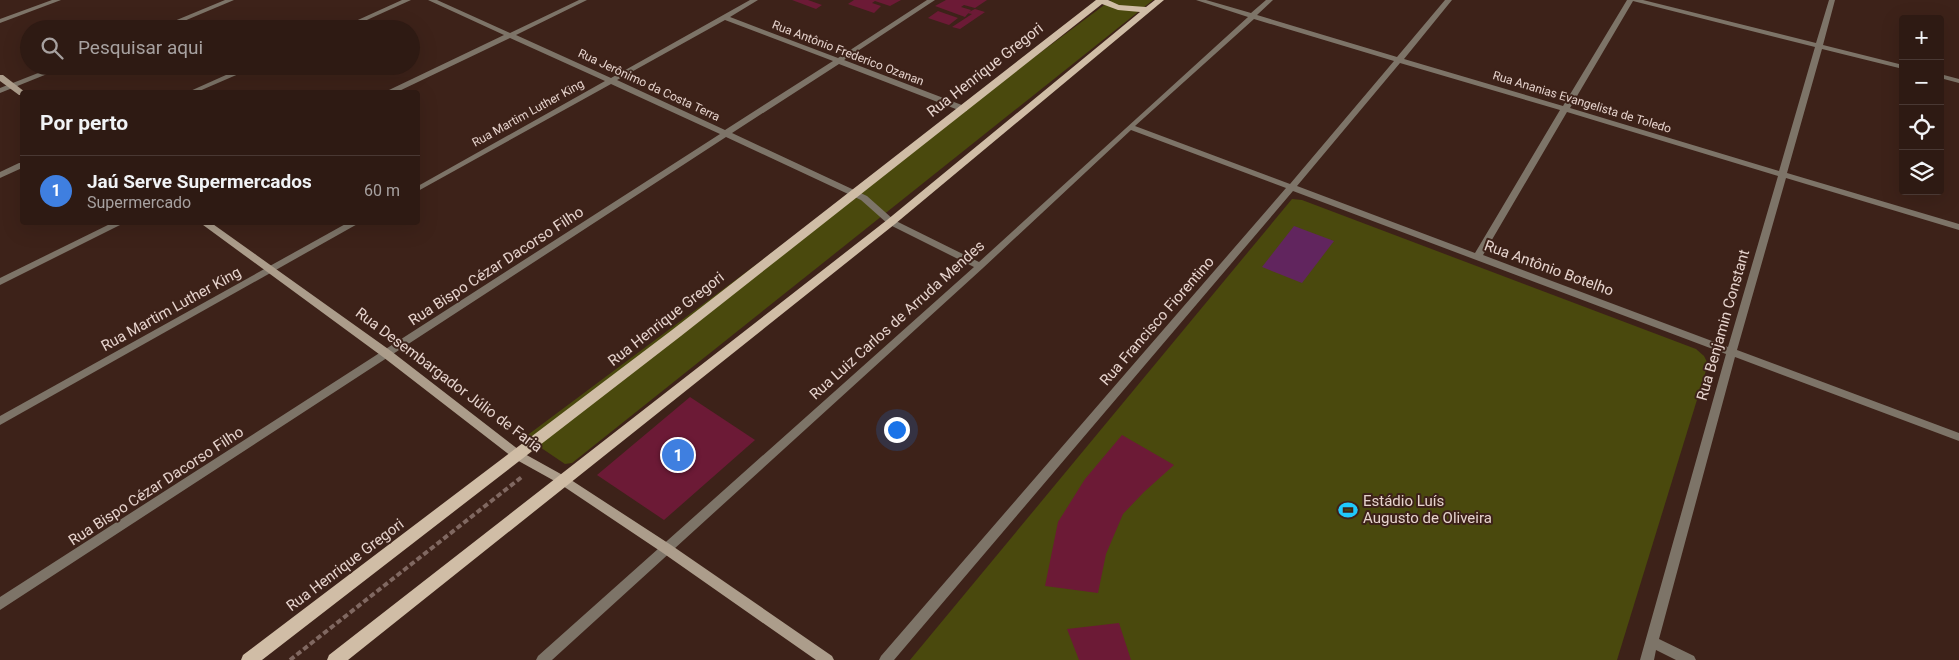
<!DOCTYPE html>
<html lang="pt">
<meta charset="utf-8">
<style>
:root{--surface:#2e1a13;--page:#36231c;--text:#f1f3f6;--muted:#a7a1a0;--line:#493833;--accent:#20c9fd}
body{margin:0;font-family:Roboto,sans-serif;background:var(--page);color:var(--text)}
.controls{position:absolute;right:15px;top:15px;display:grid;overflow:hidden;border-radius:5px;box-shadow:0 5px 20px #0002}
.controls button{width:45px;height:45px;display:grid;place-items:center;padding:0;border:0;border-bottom:1px solid var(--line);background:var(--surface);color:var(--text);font:25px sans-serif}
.you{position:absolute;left:896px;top:429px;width:18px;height:18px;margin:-12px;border:4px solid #fff;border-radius:50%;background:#1a73e8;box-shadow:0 0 0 8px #1a73e833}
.badge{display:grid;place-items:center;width:32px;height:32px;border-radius:50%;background:var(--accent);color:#fff;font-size:16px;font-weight:700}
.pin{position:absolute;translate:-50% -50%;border:2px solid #fff;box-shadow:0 1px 5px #0006}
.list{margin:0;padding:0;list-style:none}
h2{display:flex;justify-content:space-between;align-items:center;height:65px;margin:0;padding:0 20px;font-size:21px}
h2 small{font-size:16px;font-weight:400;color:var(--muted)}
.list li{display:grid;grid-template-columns:32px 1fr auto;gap:15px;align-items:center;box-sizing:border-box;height:70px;padding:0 20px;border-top:1px solid var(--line)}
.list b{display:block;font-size:19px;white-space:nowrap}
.list p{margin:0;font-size:16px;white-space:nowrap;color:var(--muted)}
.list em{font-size:16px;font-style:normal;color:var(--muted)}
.icon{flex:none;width:28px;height:28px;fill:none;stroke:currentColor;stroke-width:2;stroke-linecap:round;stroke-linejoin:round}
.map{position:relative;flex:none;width:1959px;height:660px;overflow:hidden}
.search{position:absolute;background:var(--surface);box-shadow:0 5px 20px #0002;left:20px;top:20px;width:400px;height:55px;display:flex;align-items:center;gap:12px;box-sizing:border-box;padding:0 18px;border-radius:28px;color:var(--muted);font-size:19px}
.panel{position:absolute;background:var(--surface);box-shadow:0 5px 20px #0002;left:20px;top:90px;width:400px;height:135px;border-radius:5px}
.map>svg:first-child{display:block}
.green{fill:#4a490d}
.water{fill:#61255e}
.building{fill:#6c1a36}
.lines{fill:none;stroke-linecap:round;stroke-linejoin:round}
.path{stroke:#806861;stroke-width:4;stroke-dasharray:5.5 3;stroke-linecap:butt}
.street{fill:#7d7468;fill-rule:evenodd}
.secondary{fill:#ac9d8b;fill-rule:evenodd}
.primary{fill:#d0bda6;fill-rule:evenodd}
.labels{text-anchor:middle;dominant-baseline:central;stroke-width:4;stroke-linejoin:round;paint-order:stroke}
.far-street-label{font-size:12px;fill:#e6d3cd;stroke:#3d2219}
.street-label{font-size:15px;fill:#e6d3cd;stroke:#3d2219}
.poi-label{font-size:15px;fill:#e6d3cd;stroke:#3d2219;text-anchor:start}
</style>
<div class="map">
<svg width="1959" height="660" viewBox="0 0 1959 660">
<rect width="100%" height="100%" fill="#3d2219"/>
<g class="green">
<polygon points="1111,0 1153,0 572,463 565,464 525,437"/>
<polygon points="1292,199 1302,200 1696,349 1704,356 1708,364 1617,660 910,660"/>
</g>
<polygon class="water" points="1294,226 1334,241 1302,283 1262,267"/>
<g class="building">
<polygon points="792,0 808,0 822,5 816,9"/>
<polygon points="854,0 901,0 890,6 875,1 872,3 881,6 874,13 848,4"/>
<polygon points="946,0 987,0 975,8 964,5 961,7 971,10 965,17 935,6"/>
<polygon points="975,9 985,12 960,29 952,27 972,14 967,13"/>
<polygon points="938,11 958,18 949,25 928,18"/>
<polygon points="690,397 755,440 664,520 597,475"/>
<polygon points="1122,435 1174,465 1144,492 1123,514 1106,554 1098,593 1045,586 1058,522 1085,479"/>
<polygon points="1119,623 1131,660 1079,660 1067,629"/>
</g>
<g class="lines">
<polyline class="path" points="290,660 523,476"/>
<g class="street">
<polygon points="52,0 61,0 0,23 0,19"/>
<polygon points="225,0 234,0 165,29 155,29"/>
<polygon points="402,0 411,0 347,29 338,29"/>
<path d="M428 0H437L510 33 579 0H587L516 35 611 78 750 0H758L730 17 838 58 927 0H935L844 60 967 107V111H961L839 64 732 133 867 196 894 220 979 262 1248 17 1196 0H1206L1251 13 1266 0H1273L1257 15 1397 57 1445 0H1452L1404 59 1563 106 1627 0H1643L1816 43 1829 0H1835L1823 45 1903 65V69L1822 49 1787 173 1959 224V230L1786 178 1737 350 1959 433V441L1735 357 1659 639 1694 656 1696 660H1676L1656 650 1654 660H1640L1726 354 1293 191 894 660H879L881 656 1286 188 1131 130 983 268 552 660H536L538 656 974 267 888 224 861 200 726 137 0 610V597L720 134 611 84 418 191V186L605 81 510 38 397 92H389V90L504 35ZM1633 1 1815 47 1779 171 1570 108ZM1254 19 1394 61 1290 184 1135 126ZM725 20 833 61 725 130 617 80ZM1400 63 1560 110 1475 253 1297 186ZM1567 112 1778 176 1728 347 1483 255Z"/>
<polygon points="56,66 67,66 0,93 0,88"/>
<polygon points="246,66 257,66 197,92 188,92"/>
<polygon points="1940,74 1959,79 1959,83 1940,78"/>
<polygon points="19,163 22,163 22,168 0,178 0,172"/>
<polygon points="114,222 126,222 0,285 0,278"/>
<polygon points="349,222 361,222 0,425 0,416"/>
</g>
<g class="secondary">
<polygon points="0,75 3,75 25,92 22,92 22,95 19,95 0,81"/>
<polygon points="199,222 210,222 391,351 523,453 568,478 671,545 832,656 834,660 816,660 663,553 560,484 515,459 383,357"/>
</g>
<polygon class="primary" points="1096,0 1108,0 1119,5 1146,7 1155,0 1164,0 895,224 348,660 327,660 329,655 887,220 1140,12 1118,10 1102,4 681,336 262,660 241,660 243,655 672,330"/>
</g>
<defs>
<g id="stadium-bare" transform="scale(1.5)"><path d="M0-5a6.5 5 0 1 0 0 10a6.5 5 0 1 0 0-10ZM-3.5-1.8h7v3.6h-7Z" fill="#20c9fd" stroke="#3d2219" stroke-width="2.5" paint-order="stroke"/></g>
</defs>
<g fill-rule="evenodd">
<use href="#stadium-bare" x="1348" y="510"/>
</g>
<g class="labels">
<g class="far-street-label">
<text transform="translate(848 53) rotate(21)">Rua Antônio Frederico Ozanan</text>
<text transform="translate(649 85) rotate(25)">Rua Jerônimo da Costa Terra</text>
<text transform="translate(1582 102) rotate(17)">Rua Ananias Evangelista de Toledo</text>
<text transform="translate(528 113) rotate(-29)">Rua Martim Luther King</text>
</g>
<g class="street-label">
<text transform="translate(985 70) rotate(-38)">Rua Henrique Gregori</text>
<text transform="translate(496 266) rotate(-33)">Rua Bispo Cézar Dacorso Filho</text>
<text transform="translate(1549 268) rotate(20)">Rua Antônio Botelho</text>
<text transform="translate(171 309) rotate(-29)">Rua Martim Luther King</text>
<text transform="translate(666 319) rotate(-38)">Rua Henrique Gregori</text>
<text transform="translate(897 320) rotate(-42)">Rua Luiz Carlos de Arruda Mendes</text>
<text transform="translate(1157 321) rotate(-49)">Rua Francisco Fiorentino</text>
<text transform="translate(1723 325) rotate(-74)">Rua Benjamin Constant</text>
<text transform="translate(449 380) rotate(37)">Rua Desembargador Júlio de Faria</text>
<text transform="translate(156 486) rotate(-33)">Rua Bispo Cézar Dacorso Filho</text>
<text transform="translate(345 565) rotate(-37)">Rua Henrique Gregori</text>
</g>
<g class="poi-label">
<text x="1363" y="501">Estádio Luís<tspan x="1363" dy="17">Augusto de Oliveira</tspan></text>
</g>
</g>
</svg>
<div class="controls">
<button>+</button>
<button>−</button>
<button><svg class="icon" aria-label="locate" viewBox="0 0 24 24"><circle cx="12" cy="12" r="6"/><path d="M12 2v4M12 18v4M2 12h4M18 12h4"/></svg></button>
<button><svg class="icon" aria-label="layers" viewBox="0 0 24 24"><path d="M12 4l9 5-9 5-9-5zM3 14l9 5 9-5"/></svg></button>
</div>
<div class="you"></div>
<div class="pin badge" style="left:678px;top:455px;background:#3f7fe0">1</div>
<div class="search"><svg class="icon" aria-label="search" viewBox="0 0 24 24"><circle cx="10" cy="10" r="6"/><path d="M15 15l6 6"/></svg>Pesquisar aqui</div>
<section class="panel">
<h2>Por perto<small></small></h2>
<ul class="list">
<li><span class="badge" style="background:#3f7fe0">1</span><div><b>Jaú Serve Supermercados</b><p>Supermercado</p></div><em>60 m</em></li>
</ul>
</section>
</div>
